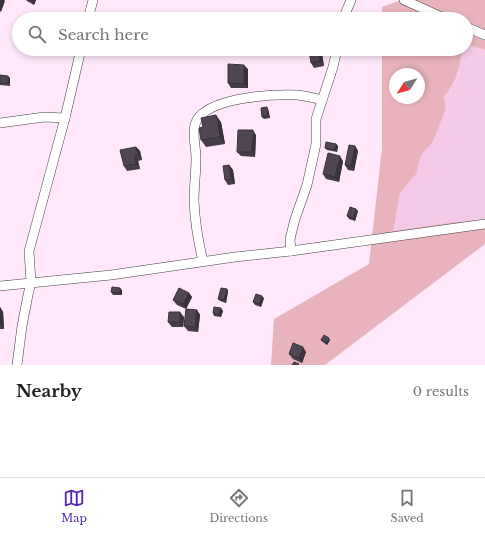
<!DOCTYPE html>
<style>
:root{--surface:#fff;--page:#f2f2f2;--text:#202124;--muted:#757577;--line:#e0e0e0;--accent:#5325b8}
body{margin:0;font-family:"Libre Baskerville",serif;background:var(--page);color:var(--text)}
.compass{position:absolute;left:389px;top:68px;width:36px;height:36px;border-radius:50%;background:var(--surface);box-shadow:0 2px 6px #0003;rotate:233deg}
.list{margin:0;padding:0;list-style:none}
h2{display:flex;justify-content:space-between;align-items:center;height:52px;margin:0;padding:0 16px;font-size:17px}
h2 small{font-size:13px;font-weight:400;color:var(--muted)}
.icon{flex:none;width:22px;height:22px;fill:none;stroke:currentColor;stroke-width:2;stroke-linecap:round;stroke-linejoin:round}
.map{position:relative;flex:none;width:485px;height:365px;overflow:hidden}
.search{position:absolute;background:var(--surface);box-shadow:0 2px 6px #0003;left:12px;right:12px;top:12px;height:44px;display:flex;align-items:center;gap:10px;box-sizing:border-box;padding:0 14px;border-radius:22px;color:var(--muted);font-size:15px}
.sheet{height:112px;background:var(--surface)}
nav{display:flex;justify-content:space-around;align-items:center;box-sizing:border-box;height:56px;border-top:1px solid var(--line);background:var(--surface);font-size:11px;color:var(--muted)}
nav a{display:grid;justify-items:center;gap:2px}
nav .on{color:var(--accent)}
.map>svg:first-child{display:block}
.farmland{fill:#f4cae8}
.green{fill:#e8b3bc;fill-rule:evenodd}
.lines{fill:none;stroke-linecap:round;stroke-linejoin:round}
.minor-casing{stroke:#3e3e3e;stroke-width:10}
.minor{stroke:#fff;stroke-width:9}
.wall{fill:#453d47}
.shaded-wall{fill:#38323a}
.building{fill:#504753;stroke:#38323a}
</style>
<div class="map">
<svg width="485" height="365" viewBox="0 0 485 365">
<rect width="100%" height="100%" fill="#ffe8fb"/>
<polygon class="farmland" points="466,44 485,50 485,222 392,232 400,193 417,173 419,162 422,154 433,142 446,108 444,96 451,88 458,73 460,56 463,49 466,49"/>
<g class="green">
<polygon points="401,0 485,0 485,50 466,44 466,19 382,19 382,7"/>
<path d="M382 49H463C460 57 460 66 457 74 454 83 450 90 444 96L446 108 433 142 422 154 419 162 417 173 400 193 393 231 455 222H485V244L325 365H271L274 319 369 264 382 148ZM395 74H419V98H395Z"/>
</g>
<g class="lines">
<g class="minor-casing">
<g id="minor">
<polyline points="404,0 446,19"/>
<polyline points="88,19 93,0"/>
<polyline points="343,19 351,0"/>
<polyline points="466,27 485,35"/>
<polyline points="0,123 44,117 65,118"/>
<polyline points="291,251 290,239 295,219 307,185 316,144 316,119 333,67 337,49"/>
<path d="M203 261C198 241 195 222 194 201 194 187 196 173 196 158 196 146 190 127 199 117 216 97 273 94 298 95 306 96 314 98 322 100"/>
<polyline points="0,286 111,275 235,257 291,251 485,224"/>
<polyline points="17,365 22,326 28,295 31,282 29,251 65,118 81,49"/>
</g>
</g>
<use href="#minor" class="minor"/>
</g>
<g class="wall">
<polygon points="26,0 36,0 34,5 27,1"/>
<polygon points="319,49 322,54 324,66 314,68 311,63"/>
<polygon points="248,69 248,88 231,88 228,83"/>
<polygon points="0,75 10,78 10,86 0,85"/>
<polygon points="268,109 270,118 264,119 262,117"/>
<polygon points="221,122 225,144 206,147 201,140"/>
<polygon points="256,135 255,157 241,156 237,152"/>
<polygon points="336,144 338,146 337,152 327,150 325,148"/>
<polygon points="355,146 358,151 354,171 348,170 345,165"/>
<polygon points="136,147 140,151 142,160 138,161 140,169 127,171 124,166"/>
<polygon points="343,161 339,182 326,179 323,174"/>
<polygon points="229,165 233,170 235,184 228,185 225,180"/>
<polygon points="358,211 355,221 349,219 347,216"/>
<polygon points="227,289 228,291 226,303 220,301 218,299"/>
<polygon points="122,290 122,295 113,295 111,292"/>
<polygon points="189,293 192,297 186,309 197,310 200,315 198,332 188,331 184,326 186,309 177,305 173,300"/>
<polygon points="264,298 261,307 255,305 253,302"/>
<polygon points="0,307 3,312 4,329 0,329"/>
<polygon points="223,311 221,317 214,316 213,313"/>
<polygon points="184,317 183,327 172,327 168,322"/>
<polygon points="321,340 330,340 327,345 323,342"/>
<polygon points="306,352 302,363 293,359 289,354"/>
</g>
<g class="shaded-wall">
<polygon points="0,0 4,0 5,1 1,12 0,11"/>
<polygon points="33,0 36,0 34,5 33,2"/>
<polygon points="319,49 322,54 324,66 320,61"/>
<polygon points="244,65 248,69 248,88 244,84"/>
<polygon points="8,76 10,78 10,86 8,83"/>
<polygon points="267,107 268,109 270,118 268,116"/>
<polygon points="216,115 221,122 225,144 220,137"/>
<polygon points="253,130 256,135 255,157 252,152"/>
<polygon points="336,144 338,146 337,152 335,150"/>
<polygon points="355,146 358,151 354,171 351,166"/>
<polygon points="136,147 140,151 142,160 138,155"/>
<polygon points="135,156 138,161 140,169 136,164"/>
<polygon points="340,156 343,161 339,182 335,177"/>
<polygon points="229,165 233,170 235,184 231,179"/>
<polygon points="356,209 358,211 355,221 353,218"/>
<polygon points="120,288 122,290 122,295 120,293"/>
<polygon points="227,289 228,291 226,303 224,300"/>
<polygon points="189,293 192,297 186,309 183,304"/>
<polygon points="262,296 264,298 261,307 259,304"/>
<polygon points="0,307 3,312 4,329 0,324"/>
<polygon points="221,308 223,311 221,317 219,315"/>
<polygon points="197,310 200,315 198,332 195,327"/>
<polygon points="180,312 184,317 183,327 180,322"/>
<polygon points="329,338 330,340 327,345 326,343"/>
<polygon points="303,347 306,352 302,363 299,358"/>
</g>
<g class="building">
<polygon points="28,0 33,0 33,2"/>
<polygon points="319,49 320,61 311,63 309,50"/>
<polygon points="228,64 244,65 244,84 228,83"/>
<polygon points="0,75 8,76 8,83 0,83"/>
<polygon points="267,107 268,116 262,117 261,108"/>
<polygon points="216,115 220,137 201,140 199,128 203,127 201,118"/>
<polygon points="238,130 253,130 252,152 237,152"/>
<polygon points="326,142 336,144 335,150 325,148"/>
<polygon points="349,145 355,146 351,166 345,165"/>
<polygon points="136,147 138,155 135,156 136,164 124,166 120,150"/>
<polygon points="328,153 340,156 335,177 323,174"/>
<polygon points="229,165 231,179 225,180 223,166"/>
<polygon points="350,207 356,209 353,218 347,216"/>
<polygon points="112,287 120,288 120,293 111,292"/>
<polygon points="179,288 189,293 183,304 173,300"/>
<polygon points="221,288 227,289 224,300 218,299"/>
<polygon points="256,294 262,296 259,304 253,302"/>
<polygon points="214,307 221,308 219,315 213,313"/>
<polygon points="186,309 197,310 195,327 184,326"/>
<polygon points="169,312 180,312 180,322 168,322"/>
<polygon points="324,335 329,338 326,343 321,340"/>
<polygon points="293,343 303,347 299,358 289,354"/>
<polygon points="294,362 299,364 298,365 292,365"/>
</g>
</svg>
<svg class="compass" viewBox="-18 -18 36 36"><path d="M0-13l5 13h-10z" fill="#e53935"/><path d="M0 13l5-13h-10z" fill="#757577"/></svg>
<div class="search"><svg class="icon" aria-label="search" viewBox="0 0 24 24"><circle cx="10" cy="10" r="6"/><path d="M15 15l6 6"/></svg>Search here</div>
</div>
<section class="sheet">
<h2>Nearby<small>0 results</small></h2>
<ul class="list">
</ul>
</section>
<nav>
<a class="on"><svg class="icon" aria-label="map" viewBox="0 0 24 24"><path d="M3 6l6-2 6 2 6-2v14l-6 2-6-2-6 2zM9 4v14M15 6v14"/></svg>Map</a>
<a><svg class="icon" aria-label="directions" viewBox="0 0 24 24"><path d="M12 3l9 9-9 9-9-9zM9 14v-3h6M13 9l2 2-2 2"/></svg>Directions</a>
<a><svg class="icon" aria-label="saved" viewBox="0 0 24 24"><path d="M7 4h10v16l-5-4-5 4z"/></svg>Saved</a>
</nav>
